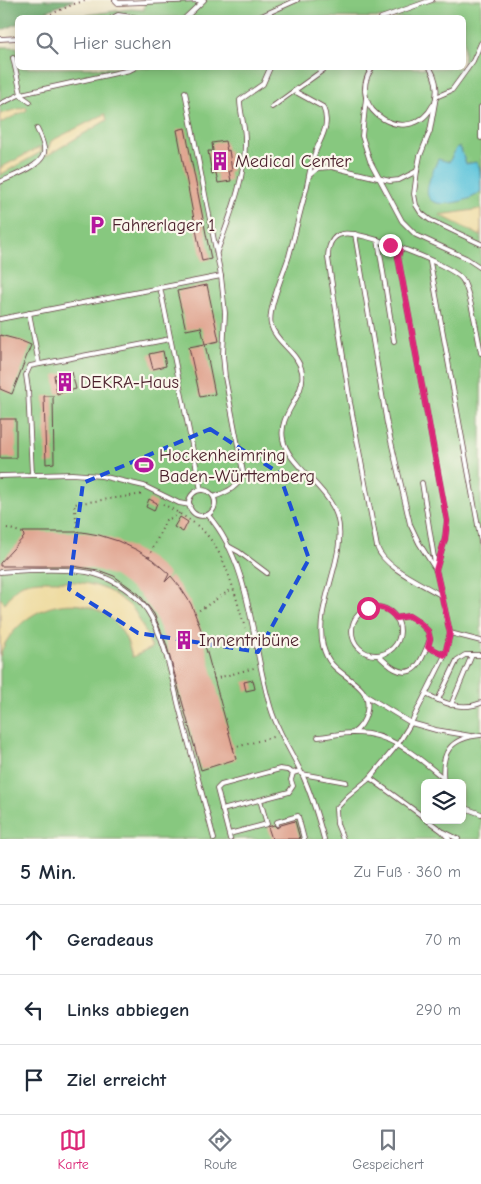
<!DOCTYPE html>
<html lang="de">
<meta charset="utf-8">
<style>
:root{--surface:#fff;--page:#f6f6f7;--text:#1f2937;--muted:#747a83;--line:#e0e1e3;--accent:#db2777}
body{margin:0;font-family:"Comic Neue",sans-serif;background:var(--page);color:var(--text)}
.controls{position:absolute;right:15px;bottom:15px;display:grid;overflow:hidden;border-radius:8px;box-shadow:0 2px 12px #0003}
.controls button{width:45px;height:45px;display:grid;place-items:center;padding:0;border:0;border-bottom:1px solid var(--line);background:var(--surface);color:var(--text);font:25px sans-serif}
.stop{position:absolute;width:15px;height:15px;margin:-11px;border:4px solid #db2777;border-radius:50%;background:#fff}
.stop.end{background:#db2777;border-color:#fff;box-shadow:0 1px 5px #0008}
.list{margin:0;padding:0;list-style:none}
h2{display:flex;justify-content:space-between;align-items:center;height:65px;margin:0;padding:0 20px;font-size:21px}
h2 small{font-size:16px;font-weight:400;color:var(--muted)}
.list li{display:grid;grid-template-columns:32px 1fr auto;gap:15px;align-items:center;box-sizing:border-box;height:70px;padding:0 20px;border-top:1px solid var(--line)}
.list b{display:block;font-size:19px;white-space:nowrap}
.list em{font-size:16px;font-style:normal;color:var(--muted)}
.icon{flex:none;width:28px;height:28px;fill:none;stroke:currentColor;stroke-width:2;stroke-linecap:round;stroke-linejoin:round}
.map{position:relative;flex:none;width:481px;height:839px;overflow:hidden}
.search{position:absolute;background:var(--surface);box-shadow:0 2px 12px #0003;left:15px;right:15px;top:15px;height:55px;display:flex;align-items:center;gap:12px;box-sizing:border-box;padding:0 18px;border-radius:8px;color:var(--muted);font-size:19px}
.sheet{height:275px;background:var(--surface)}
nav{display:flex;justify-content:space-around;align-items:center;box-sizing:border-box;height:70px;border-top:1px solid var(--line);background:var(--surface);font-size:14px;color:var(--muted)}
nav a{display:grid;justify-items:center;gap:2px}
nav .on{color:var(--accent)}
.map>svg:first-child{display:block}
.green{fill:#87c87f;stroke:#687455;fill-rule:evenodd}
.forest{fill:#6dac6e;stroke:#5c664c}
.sand{fill:#eeda9e;stroke:#9c7c64}
.water{fill:#5ec5db;stroke:#547283}
.building{fill:#dfa28d}
.lines{fill:none;stroke-linecap:round;stroke-linejoin:round}
.lane-casing{stroke:#633d43;stroke-width:5.5}
.path{stroke:#633d43;stroke-width:2;stroke-dasharray:1 4;stroke-linecap:butt}
.lane{stroke:#fff;stroke-width:4}
.route{stroke:#db2777;stroke-width:6}
.marked{fill:none;stroke:#1d4ed8;stroke-width:4;stroke-dasharray:10 6;stroke-linejoin:round}
.labels{text-anchor:middle;dominant-baseline:central;stroke-width:4.5;stroke-linejoin:round;paint-order:stroke}
.poi-label{font-size:18px;fill:#4a1f2b;stroke:#fbf7ec;text-anchor:start}
</style>
<div class="map">
<svg width="481" height="839" viewBox="0 0 481 839">
<rect width="100%" height="100%" fill="#fbf7ec"/>
<filter id="ink" filterUnits="userSpaceOnUse"><feTurbulence type="fractalNoise" baseFrequency=".02" numOctaves="2"/><feDisplacementMap in="SourceGraphic" scale="10" xChannelSelector="R" yChannelSelector="G"/><feConvolveMatrix kernelMatrix="1 2 1 2 8 2 1 2 1" color-interpolation-filters="sRGB"/></filter>
<filter id="wash" filterUnits="userSpaceOnUse"><feTurbulence type="fractalNoise" baseFrequency=".0096" numOctaves="4" result="noise"/><feDisplacementMap in="SourceGraphic" scale="20" xChannelSelector="R" yChannelSelector="G"/><feGaussianBlur stdDeviation="1.12" result="paint"/><feColorMatrix in="noise" values="0 0 0 0 0 0 0 0 0 0 0 0 0 0 0 0 0 1.4 0 .05"/><feComposite in="paint" operator="in"/></filter>
<g filter="url(#wash)">
<rect width="100%" height="100%" fill="#eee6ca"/>
<path class="green" d="M145 0H481V839H0V47H17L18 68H464V18L71 17 131 9 144 10ZM425 783H462V820H425Z"/>
<polygon class="forest" points="0,0 74,0 32,17 18,18 17,24 0,31"/>
<g class="sand">
<polygon points="26,107 27,110 0,123 0,114"/>
<polygon points="105,114 107,120 46,156 51,141"/>
<polygon points="40,147 41,152 0,175 0,168"/>
<polygon points="481,209 481,236 440,215"/>
<path d="M39 581C69 581 97 580 121 599 125 602 130 605 133 609 141 620 146 635 152 648L132 657C130 650 128 641 124 635 102 596 51 596 21 624 11 633 3 644 0 656V598L5 603C18 586 17 583 39 581Z"/>
</g>
<path class="water" d="M457 147H460L466 164 476 162 479 166 480 171 481 191C473 199 463 201 452 203 414 208 429 180 438 159L449 162Z"/>
<g id="blocks">
<g class="building">
<polygon points="185,128 211,259 202,261 177,130"/>
<polygon points="225,141 227,151 229,150 232,171 229,171 231,181 218,183 216,173 212,174 208,151 213,151 212,143"/>
<polygon points="207,285 219,341 205,344 201,327 186,330 177,291"/>
<polygon points="0,335 19,340 31,345 12,394 0,389"/>
<polygon points="205,344 215,394 200,397 189,347"/>
<polygon points="163,351 166,366 153,369 149,354"/>
<polygon points="72,372 76,389 57,394 54,375"/>
<polygon points="44,396 53,396 54,463 46,464"/>
<rect x="0" y="419" width="16" height="39"/>
<polygon points="149,499 157,503 154,511 146,507"/>
<polygon points="180,517 188,522 183,532 174,527"/>
<polygon points="23,532 82,532 99,535 118,541 137,550 153,560 169,574 165,582 171,576 180,587 191,604 200,627 236,759 201,770 166,643 154,614 139,594 114,576 98,570 73,566 0,566 0,563 24,537"/>
<polygon points="253,680 255,689 246,691 244,682"/>
<polygon points="295,821 300,839 272,839 268,827 274,825 277,828 281,825"/>
</g>
</g>
</g>
<g filter="url(#ink)">
<use href="#blocks" fill-opacity="0" stroke="#633d43" stroke-width="1"/>
<g class="lines">
<g class="lane-casing">
<g id="lane">
<polyline points="115,0 118,3 203,0"/>
<polyline points="112,18 118,15 139,18"/>
<polyline points="185,18 204,0"/>
<polyline points="257,18 297,0"/>
<polyline points="381,18 432,0"/>
<polyline points="0,39 18,38"/>
<polyline points="481,43 473,61 452,90 436,97 430,131 420,156 417,171 414,194 416,205 421,213 430,220 481,244"/>
<path d="M372 68C343 111 411 149 433 105"/>
<path d="M430 68C436 78 438 87 436 98"/>
<polyline points="294,91 326,68"/>
<polyline points="21,94 130,70 134,68"/>
<polyline points="20,95 30,102"/>
<polyline points="366,98 362,136 370,161 402,221 416,235 466,258 481,268"/>
<polyline points="0,104 21,94 13,58"/>
<path d="M272 107 294 91 323 107C331 125 321 137 315 153 310 165 309 178 306 190 300 212 295 234 289 256 284 272 267 310 271 325 276 343 299 353 302 372 306 397 278 413 283 439 287 464 328 487 337 516 349 555 313 606 323 646 329 671 347 673 362 690 373 703 366 724 353 733"/>
<polyline points="481,107 481,138"/>
<polyline points="310,175 318,168 332,167 390,181 399,180 417,171"/>
<path d="M0 182C12 176 48 165 44 148 43 142 40 135 37 129"/>
<polyline points="355,234 387,424 410,524 419,543 436,570"/>
<polyline points="378,240 394,341"/>
<polyline points="400,249 398,257 447,521 445,539 436,570"/>
<path d="M217 252C230 216 246 177 245 139 245 126 240 113 240 100L263 84 270 68"/>
<polyline points="430,262 481,542"/>
<polyline points="160,287 201,490"/>
<polyline points="29,313 39,364"/>
<polyline points="0,319 221,276 185,92"/>
<polyline points="32,475 28,389 26,375 30,366 170,339"/>
<polyline points="0,476 72,474 101,476 144,486 179,503 190,505"/>
<polyline points="422,483 436,570 442,596"/>
<circle cx="202" cy="503" r="13"/>
<path d="M214 497C227 492 240 487 243 472L225 377 223 355 225 313 221 276"/>
<path d="M208 515C253 567 251 646 271 709 278 732 292 753 302 774 312 795 318 817 324 839"/>
<polyline points="228,546 239,552 267,573"/>
<path d="M0 572C26 570 70 567 95 574 115 580 135 593 147 610 165 638 171 675 179 707 191 751 202 795 214 839"/>
<circle cx="376" cy="631" r="24"/>
<polyline points="396,618 409,616 420,623 428,631 430,639 427,647 445,655"/>
<polyline points="450,633 481,641"/>
<path d="M378 655C387 664 402 679 415 668 421 663 424 653 427 647"/>
<path d="M426 694C443 703 462 711 481 703"/>
<polyline points="365,695 411,723 436,730 471,736"/>
<polyline points="438,700 457,660 465,655 481,655"/>
<polyline points="451,705 472,655"/>
<path d="M318 737C329 736 341 733 352 733 389 731 417 756 443 778"/>
<polyline points="302,774 346,782"/>
<path d="M444 783C440 752 450 738 481 735"/>
<polyline points="462,807 481,814"/>
<polyline points="222,810 289,792 293,786 291,780 293,773"/>
<path d="M425 818 370 778 398 744 411 723 445 655 450 633 442 596C423 584 384 568 377 547L350 402 328 258C328 248 331 236 342 234 359 229 452 265 462 279 470 289 478 338 481 353"/>
<polyline points="427,820 442,831 449,839"/>
<polyline points="277,824 277,822 298,816 304,839"/>
<polyline points="444,832 458,839"/>
<polyline points="229,834 267,824 260,800"/>
<polyline points="230,839 217,789 221,785 280,769 287,770 293,773 300,771"/>
<polyline points="343,839 337,824 336,809 347,797 370,778"/>
</g>
</g>
<g class="path">
<polyline points="42,18 74,4 88,0"/>
<path d="M163 504C175 511 188 518 199 527 226 550 235 596 245 628"/>
<polyline points="7,528 23,533"/>
<polyline points="78,532 74,504 144,494"/>
<polyline points="149,557 166,520 177,516 179,513"/>
<polyline points="195,613 229,591 233,590"/>
<polyline points="214,679 254,668"/>
<polyline points="233,748 276,736"/>
</g>
<use href="#lane" class="lane"/>
</g>
</g>
<g class="lines" filter="url(#ink)">
<path class="route" d="M368 608C380 606 388 608 396 618L409 616 420 623 428 631 430 639 428 647 445 655 450 633 436 570 445 539 447 521 398 257 400 249 390 245"/>
</g>
<path class="marked" d="M210 429 279 473 309 559 258 652 138 633 69 589 83 483Z"/>
<defs>
<g id="building-bare" transform="scale(1.5)"><path d="M-4-6H4V6H1V3H-1V6H-4ZM-2.5-4.3h1.7v1.8h-1.7ZM.8-4.3h1.7v1.8H.8ZM-2.5-1h1.7V.8h-1.7ZM.8-1h1.7V.8H.8Z" fill="#b5179e" stroke="#fbf7ec" stroke-width="2.5" paint-order="stroke"/></g>
<g id="parking-bare" transform="scale(1.5)"><path d="M-3.5-5.5H1a3.5 3.5 0 0 1 0 7H-1V5.5H-3.5ZM-1-3.4V-.6H.8a1.4 1.4 0 0 0 0-2.8Z" fill="#b5179e" stroke="#fbf7ec" stroke-width="2.5" paint-order="stroke"/></g>
<g id="stadium-bare" transform="scale(1.5)"><path d="M0-5a6.5 5 0 1 0 0 10a6.5 5 0 1 0 0-10ZM-3.5-1.8h7v3.6h-7Z" fill="#b5179e" stroke="#fbf7ec" stroke-width="2.5" paint-order="stroke"/></g>
</defs>
<g fill-rule="evenodd">
<use href="#building-bare" x="220" y="161"/>
<use href="#parking-bare" x="97" y="225"/>
<use href="#building-bare" x="65" y="382"/>
<use href="#stadium-bare" x="144" y="465"/>
<use href="#building-bare" x="184" y="640"/>
</g>
<g class="labels">
<g class="poi-label">
<text x="235" y="161">Medical Center</text>
<text x="112" y="225">Fahrerlager 1</text>
<text x="80" y="382">DEKRA-Haus</text>
<text x="159" y="455">Hockenheimring<tspan x="159" dy="21">Baden-Württemberg</tspan></text>
<text x="199" y="640">Innentribüne</text>
</g>
</g>
</svg>
<div class="controls">
<button><svg class="icon" aria-label="layers" viewBox="0 0 24 24"><path d="M12 4l9 5-9 5-9-5zM3 14l9 5 9-5"/></svg></button>
</div>
<div class="stop" style="left:368px;top:608px"></div>
<div class="stop end" style="left:390px;top:245px"></div>
<div class="search"><svg class="icon" aria-label="search" viewBox="0 0 24 24"><circle cx="10" cy="10" r="6"/><path d="M15 15l6 6"/></svg>Hier suchen</div>
</div>
<section class="sheet">
<h2>5 Min.<small>Zu Fuß · 360 m</small></h2>
<ul class="list">
<li><svg class="icon" aria-label="ahead" viewBox="0 0 24 24"><path d="M12 20V5M6 11l6-6 6 6"/></svg><div><b>Geradeaus</b></div><em>70 m</em></li>
<li><svg class="icon" aria-label="left" viewBox="0 0 24 24"><path d="M17 20v-9H6M10 6l-5 5 5 5"/></svg><div><b>Links abbiegen</b></div><em>290 m</em></li>
<li><svg class="icon" aria-label="arrive" viewBox="0 0 24 24"><path d="M6 21V4h12l-3 4 3 4H6"/></svg><div><b>Ziel erreicht</b></div></li>
</ul>
</section>
<nav>
<a class="on"><svg class="icon" aria-label="map" viewBox="0 0 24 24"><path d="M3 6l6-2 6 2 6-2v14l-6 2-6-2-6 2zM9 4v14M15 6v14"/></svg>Karte</a>
<a><svg class="icon" aria-label="directions" viewBox="0 0 24 24"><path d="M12 3l9 9-9 9-9-9zM9 14v-3h6M13 9l2 2-2 2"/></svg>Route</a>
<a><svg class="icon" aria-label="saved" viewBox="0 0 24 24"><path d="M7 4h10v16l-5-4-5 4z"/></svg>Gespeichert</a>
</nav>
